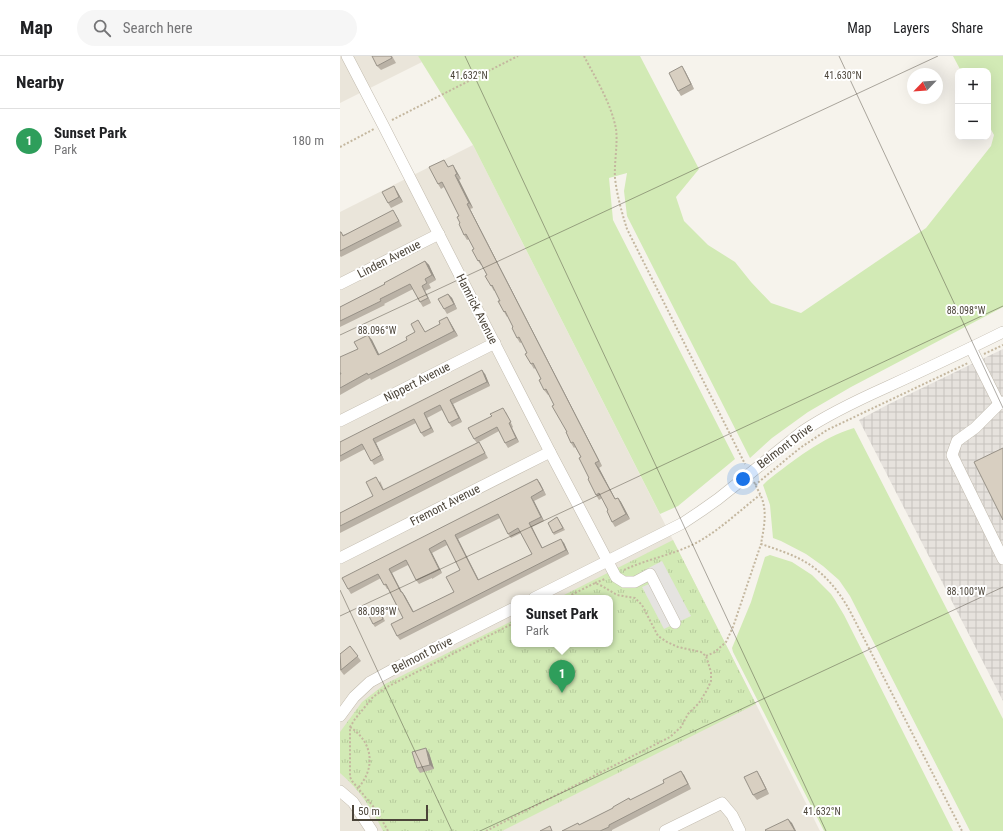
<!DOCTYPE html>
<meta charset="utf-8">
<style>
:root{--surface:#fff;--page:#f6f6f6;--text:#202124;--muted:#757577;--line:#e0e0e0;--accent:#fc3f1d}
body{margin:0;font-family:"Roboto Condensed",sans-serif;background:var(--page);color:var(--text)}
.controls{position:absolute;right:12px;top:12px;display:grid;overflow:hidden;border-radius:8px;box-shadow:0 4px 16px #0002}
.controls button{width:36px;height:36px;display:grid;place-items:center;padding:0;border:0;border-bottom:1px solid var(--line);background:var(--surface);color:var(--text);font:20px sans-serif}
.compass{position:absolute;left:567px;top:12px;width:36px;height:36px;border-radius:50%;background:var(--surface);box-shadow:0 4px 16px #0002;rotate:245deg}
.scale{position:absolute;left:12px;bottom:10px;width:76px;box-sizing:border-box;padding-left:4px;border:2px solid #4b4439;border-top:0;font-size:11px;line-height:14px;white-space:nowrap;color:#4b4439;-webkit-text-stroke:3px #fff;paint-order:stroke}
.you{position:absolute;left:403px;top:423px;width:14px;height:14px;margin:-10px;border:3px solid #fff;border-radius:50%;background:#1a73e8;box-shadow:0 0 0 6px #1a73e833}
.badge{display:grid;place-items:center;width:26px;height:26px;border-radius:50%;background:var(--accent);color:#fff;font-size:13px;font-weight:700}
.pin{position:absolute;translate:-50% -33px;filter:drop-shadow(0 1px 2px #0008)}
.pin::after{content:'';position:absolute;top:21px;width:14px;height:12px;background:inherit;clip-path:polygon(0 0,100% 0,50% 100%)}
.popup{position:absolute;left:171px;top:539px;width:102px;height:52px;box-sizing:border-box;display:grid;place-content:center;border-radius:8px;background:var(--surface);filter:drop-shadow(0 1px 3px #0005);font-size:13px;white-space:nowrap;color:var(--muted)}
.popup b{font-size:15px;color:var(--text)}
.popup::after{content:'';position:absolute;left:50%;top:100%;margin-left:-8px;border:8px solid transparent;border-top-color:var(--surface)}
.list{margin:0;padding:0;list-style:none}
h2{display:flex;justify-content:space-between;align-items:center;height:52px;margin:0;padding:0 16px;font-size:17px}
h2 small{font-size:13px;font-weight:400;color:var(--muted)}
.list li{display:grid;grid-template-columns:26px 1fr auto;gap:12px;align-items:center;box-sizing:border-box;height:64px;padding:0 16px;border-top:1px solid var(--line)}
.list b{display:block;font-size:15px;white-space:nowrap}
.list p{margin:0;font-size:13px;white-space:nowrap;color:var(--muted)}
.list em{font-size:13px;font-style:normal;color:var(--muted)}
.icon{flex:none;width:22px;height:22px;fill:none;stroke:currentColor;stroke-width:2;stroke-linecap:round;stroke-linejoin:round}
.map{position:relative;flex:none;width:663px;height:775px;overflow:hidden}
header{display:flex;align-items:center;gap:24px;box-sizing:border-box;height:56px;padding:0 20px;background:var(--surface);border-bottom:1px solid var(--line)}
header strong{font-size:19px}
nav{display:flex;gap:22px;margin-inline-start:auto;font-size:14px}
.search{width:280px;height:36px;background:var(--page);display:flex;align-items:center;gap:10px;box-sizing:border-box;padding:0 14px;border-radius:22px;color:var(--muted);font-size:15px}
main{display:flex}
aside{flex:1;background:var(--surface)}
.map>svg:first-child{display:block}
.residential{fill:#eae5da;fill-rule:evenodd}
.industrial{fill:url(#industrial-grid)}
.grass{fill:#d2eab5}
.park{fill:url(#park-tufts)}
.parking{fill:#e5e3e0}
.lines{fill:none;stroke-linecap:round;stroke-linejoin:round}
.minor-casing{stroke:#c2bbae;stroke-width:12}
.path{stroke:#c4b79f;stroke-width:2;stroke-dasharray:2 2;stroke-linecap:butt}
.minor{stroke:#fff;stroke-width:11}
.wall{fill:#bab2a6;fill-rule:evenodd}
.shaded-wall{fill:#979187}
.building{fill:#d8cfc1;stroke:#979187;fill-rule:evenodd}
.ticks{fill:none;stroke:#4b4439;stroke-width:1;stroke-opacity:0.45}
.labels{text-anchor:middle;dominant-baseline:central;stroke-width:4;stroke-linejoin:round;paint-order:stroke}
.street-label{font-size:12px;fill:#4b4439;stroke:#fff}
.ticks-label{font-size:10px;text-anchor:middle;fill:#4b4439;stroke:#fff;stroke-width:4;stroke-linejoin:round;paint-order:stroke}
</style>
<header>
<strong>Map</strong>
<div class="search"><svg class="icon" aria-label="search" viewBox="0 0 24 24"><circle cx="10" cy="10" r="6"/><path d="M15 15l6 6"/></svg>Search here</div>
<nav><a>Map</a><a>Layers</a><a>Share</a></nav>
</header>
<main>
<aside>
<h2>Nearby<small></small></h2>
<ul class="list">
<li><span class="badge" style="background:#2e9e5b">1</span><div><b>Sunset Park</b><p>Park</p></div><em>180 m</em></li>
</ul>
</aside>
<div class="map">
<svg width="663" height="775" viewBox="0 0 663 775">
<defs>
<pattern id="industrial-grid" width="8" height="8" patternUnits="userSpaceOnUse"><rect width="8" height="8" fill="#e6e2dd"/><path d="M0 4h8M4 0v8" fill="none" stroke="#c7c3be"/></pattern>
<pattern id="park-tufts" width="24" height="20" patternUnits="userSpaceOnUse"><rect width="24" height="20" fill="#d2eab5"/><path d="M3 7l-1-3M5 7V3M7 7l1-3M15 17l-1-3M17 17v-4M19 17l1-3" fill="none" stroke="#b6ca9c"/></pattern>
</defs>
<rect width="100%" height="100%" fill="#f6f3ec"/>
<g class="residential">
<polygon points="0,0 78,0 82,6 0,47"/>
<path d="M133 89 416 648 480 775H0V156ZM174 542H270V588H174Z"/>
</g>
<polygon class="industrial" points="663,293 663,645 519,364 549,348"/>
<g class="grass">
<polygon points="78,0 300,0 359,113 336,141 344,165 368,189 395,206 411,226 431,247 461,257 586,172 651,90 654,79 648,68 648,15 621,15 613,0 663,0 663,251 511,331 468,356 432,382 410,402 287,160 284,135 287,117 269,122 273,164 395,403 338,450 320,458 133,89"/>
<path d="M514 372 663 663V775H630L510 540 499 524 483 510 466 498 441 485 433 482 430 449 423 429 427 425C454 404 481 382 514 372Z"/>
<polygon points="430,499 452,506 472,519 491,538 495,544 504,559 613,775 484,775 393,596 392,592 411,546 425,501"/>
</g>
<path class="park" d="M333 484 416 648 162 775H43C32 753 19 733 0 717V676L22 646 45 628 174 564V588H270V542H218Z"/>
<polygon class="parking" points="322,505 351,560 324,573 302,531 309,528 303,515"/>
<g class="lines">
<g class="minor-casing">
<g id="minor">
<polyline points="7,0 43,69 210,396 276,521 284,526 295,526 310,518 335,567"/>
<polyline points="0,228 99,178"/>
<polyline points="631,292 659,348 663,346"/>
<polyline points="659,348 635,372 617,385 612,399 663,503"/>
<polyline points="0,365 155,287"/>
<polyline points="0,502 210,396"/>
<path d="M194 542 343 467 361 455 378 443 463 375C490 357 518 344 547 331 586 313 625 295 663 276"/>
<polyline points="0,660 14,641 30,626 63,608 174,552"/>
<polyline points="0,735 13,746 32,775"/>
<polyline points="325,775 382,747 392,759 400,775"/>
</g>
</g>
<g class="path">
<path d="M244 0C256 23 271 47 276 73 278 88 274 107 275 122 277 140 282 157 287 173L405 408"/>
<polyline points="52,64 178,0"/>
<polyline points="0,91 34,73"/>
<polyline points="644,298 663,289"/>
<path d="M414 426C416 430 418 434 420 438 428 454 424 471 421 488 433 492 445 496 456 501 482 513 499 534 512 559L622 775"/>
<polyline points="415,429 460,392 487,374 628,307"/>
<path d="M284 514C307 503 333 499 356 487 380 474 399 455 420 439"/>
<polyline points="255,527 265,523"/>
<polyline points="366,600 375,596 386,586 393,571 421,488"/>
<path d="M10 671C33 686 36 712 18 732"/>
<polyline points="48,775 37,755 12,725 10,721 10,671 15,663 33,641 47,631 174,567"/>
<polyline points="146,775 330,681 341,671 348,658 359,647 367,634 371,625 371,616 366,600 361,596 338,591 327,586 318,580 302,549 295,542 277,539 262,530 255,527 225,542"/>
</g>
<use href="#minor" class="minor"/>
</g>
<g class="wall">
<polygon points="52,0 56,7 41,14 37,10"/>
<polygon points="345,15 354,33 341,40 338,35"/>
<polygon points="104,104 108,111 116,114 121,123 119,124 133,152 130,153 262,410 259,412 275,443 278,442 281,446 290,463 275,471 272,466 268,454 262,442 259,444 256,439 241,401 235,391 234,392 231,387 227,376 209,339 208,339 204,334 201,323 195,312 194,313 191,308 187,297 182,286 180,287 177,282 173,271 168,260 167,261 164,256 160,245 155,235 154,235 151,230 147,219 142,209 141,209 138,205 134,193 129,183 127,184 124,179 120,167 119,160 104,131 101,133 98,128"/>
<polygon points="57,135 63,146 51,152 48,147"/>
<polygon points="56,159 62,170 1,201 0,200 0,176 1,176 3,179"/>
<polygon points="85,205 89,209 96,224 89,228 91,232 85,235 91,247 83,251 80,246 73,233 44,248 45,249 0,271 0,251 45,228"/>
<polygon points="108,238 112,242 117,253 107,258 104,253"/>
<polygon points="78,264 85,276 110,266 118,280 31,324 30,322 0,339 0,318 18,293 28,279 32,284 39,299 67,284 75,276"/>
<polygon points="145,318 150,330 113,348 122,366 112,371 109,367 102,354 87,362 94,376 84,381 81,377 76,367 36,387 44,404 34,409 25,393 0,406 0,386"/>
<polygon points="166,356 173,371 172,372 179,386 168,392 165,387 159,375 137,387 134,383"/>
<polygon points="139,386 142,391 148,402 0,477 0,457 33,440 40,425 44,434"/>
<path d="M197 423 200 427 206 439 194 445 204 465 192 471 202 492 224 487 229 498 60 584 57 580 63 562 48 533H47L41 522 11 538 8 533ZM160 462 168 478 171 482 181 477 192 498 139 524 118 483ZM107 489 120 514 114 536 74 556 65 540 62 536 52 517 68 509 76 524 79 528 92 522V523L102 517 92 497Z"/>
<polygon points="219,464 225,474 214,479 213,477"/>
<polygon points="40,555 45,565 35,571 33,568"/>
<polygon points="10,590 21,605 4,619 0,614 0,598"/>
<polygon points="89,697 94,713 80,717 77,712"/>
<polygon points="344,719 351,733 272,774 272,775 222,775 239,769 290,744"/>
<polygon points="420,720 429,738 417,744 413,739"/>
</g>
<g class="shaded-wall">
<polygon points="342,10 345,15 354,33 351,28"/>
<polygon points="113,109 116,114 121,123 117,118"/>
<polygon points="115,119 119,124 133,152 129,147"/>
<polygon points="54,130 57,135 63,146 59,141"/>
<polygon points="127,148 130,153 262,410 259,405"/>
<polygon points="85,205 89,209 96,224 92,219"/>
<polygon points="82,230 85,235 91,247 88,242"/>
<polygon points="108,238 112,242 117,253"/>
<polygon points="107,261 110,266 118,280 114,275"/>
<polygon points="28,279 32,284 42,304 38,299"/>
<polygon points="142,314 145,318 150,330 147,326"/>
<polygon points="110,344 113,348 122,366 119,362"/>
<polygon points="84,357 87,362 94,376 91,372"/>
<polygon points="169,367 172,372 179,386 176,382"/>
<polygon points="33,383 36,387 44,404 41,399"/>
<polygon points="255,407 259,412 278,448 275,443"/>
<polygon points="197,423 200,427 206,439 203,434"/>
<polygon points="191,441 194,445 204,465 201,461"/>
<polygon points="278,442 281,446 290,463 286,458"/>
<polygon points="189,467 192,471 205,497 202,492"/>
<polygon points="115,479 118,483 141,529 138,524"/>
<polygon points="221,483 224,487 229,498 226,494"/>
<polygon points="89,493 92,497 102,517 99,513"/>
<polygon points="49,513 52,517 64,541 61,536"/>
<polygon points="62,536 65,540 76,561 73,556"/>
<polygon points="86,692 89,697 94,713 90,709"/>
<polygon points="341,715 344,719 351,733 348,728"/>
<polygon points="417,715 420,720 429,738 426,733"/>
<polygon points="448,763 452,767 456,775 455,775"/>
</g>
<g class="building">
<polygon points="32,0 51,0 52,2 37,10"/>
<polygon points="342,10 351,28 338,35 329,17"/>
<polygon points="104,104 108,111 113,109 117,118 115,119 129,147 127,148 259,405 255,407 275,443 278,442 286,458 272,466 267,455 268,454 259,437 256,439 248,423 249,422 239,402 241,401 233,386 231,387 226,376 227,376 212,350 214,349 206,333 204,334 199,324 201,323 193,307 191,308 185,298 187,297 179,281 177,282 172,272 173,271 165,255 164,256 158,245 160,245 152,229 151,230 145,220 147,219 139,204 138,205 132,194 134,193 126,178 124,179 119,168 120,167 117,161 119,160 102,126 98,128 89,111"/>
<polygon points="54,130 59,141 48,147 42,136"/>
<polygon points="53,154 59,165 0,195 0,176 1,176 3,180"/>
<polygon points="85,205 92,219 85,223 87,227 82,230 88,242 80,246 70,228 40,243 41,245 0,265 0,251 45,228 44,227"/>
<polygon points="108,238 114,248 104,253 98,243"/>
<polygon points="107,261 114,275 28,319 27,317 0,332 0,318 1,318 0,316 0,301 18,293 14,286 28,279 38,299 67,284 66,281 75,276 71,268 78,264 85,276 100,268 99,265"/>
<polygon points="142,314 147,326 110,344 119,362 109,367 100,349 84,357 91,372 81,377 74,363 33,383 41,399 31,405 22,388 0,400 0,386"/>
<polygon points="163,352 171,366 169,367 176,382 165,387 157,371 134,383 128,372 152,360 150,358"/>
<polygon points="139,386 145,397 0,470 0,457 33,440 26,426 36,421 43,434"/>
<polygon points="663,392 663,464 634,406"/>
<path d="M197 423 203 434 191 441 201 461 189 467 202 492 221 483 226 494 57 580 51 568 63 562 46 528 44 529 38 518 8 533 2 522ZM158 458 168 478 178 472 192 498 138 524 115 479ZM105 484 120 514 106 521 114 536 73 556 62 536H61L49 513 66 504 76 524 89 518 99 513 89 493Z"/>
<polygon points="217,461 223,472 213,477 208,467"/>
<polygon points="38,552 43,563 33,568 28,558"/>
<polygon points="10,590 18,600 1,614 0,598"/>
<polygon points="86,692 90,709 77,712 72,696"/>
<polygon points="341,715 348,728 269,769 269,771 260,775 222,775 238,767 239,769 273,752 273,751 289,742 290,744 324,727 323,724"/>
<polygon points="417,715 426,733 413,739 404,721"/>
<polygon points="448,763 455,775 426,775 425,774"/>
<polygon points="210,770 212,775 200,775"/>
</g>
<path class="ticks" d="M125 0 486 775M499 0 663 352M0 279 598 0M0 534 112 775M0 560 663 250M140 775 663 531"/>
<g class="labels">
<g class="street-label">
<text transform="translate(49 203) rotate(-27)">Linden Avenue</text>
<text transform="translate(137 253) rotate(63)">Hamrick Avenue</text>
<text transform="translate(77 326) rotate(-27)">Nippert Avenue</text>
<text transform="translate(445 390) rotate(-37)">Belmont Drive</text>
<text transform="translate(105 449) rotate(-27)">Fremont Avenue</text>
<text transform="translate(82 599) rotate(-27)">Belmont Drive</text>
</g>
</g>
<g class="ticks-label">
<text x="129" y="23">41.632°N</text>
<text x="503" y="23">41.630°N</text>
<text x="626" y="258">88.098°W</text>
<text x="37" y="278">88.096°W</text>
<text x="626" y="539">88.100°W</text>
<text x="37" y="559">88.098°W</text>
<text x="482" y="759">41.632°N</text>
</g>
</svg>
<div class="controls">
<button>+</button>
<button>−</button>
</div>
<svg class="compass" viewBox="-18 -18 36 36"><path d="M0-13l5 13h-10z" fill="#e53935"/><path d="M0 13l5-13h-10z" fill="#757577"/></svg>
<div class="scale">50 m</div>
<div class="you"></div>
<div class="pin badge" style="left:222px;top:637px;background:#2e9e5b">1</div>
<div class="popup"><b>Sunset Park</b>Park</div>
</div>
</main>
